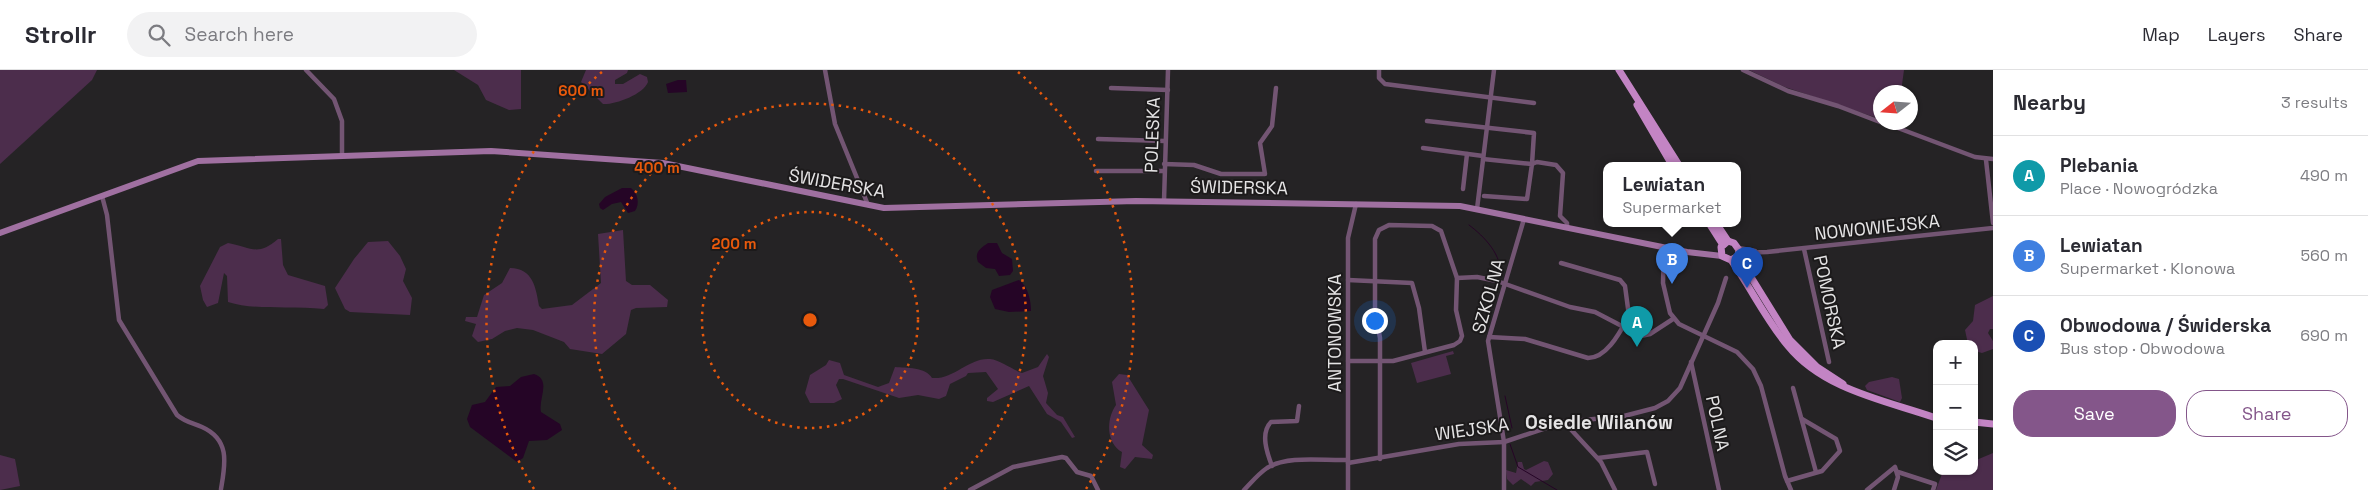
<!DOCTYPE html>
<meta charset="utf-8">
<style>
:root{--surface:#fff;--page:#f2f2f3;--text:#2b2b33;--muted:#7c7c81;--line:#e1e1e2;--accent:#84568a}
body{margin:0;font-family:"Space Grotesk",sans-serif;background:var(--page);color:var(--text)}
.controls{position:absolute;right:15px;bottom:15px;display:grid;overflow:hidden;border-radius:10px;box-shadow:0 1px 4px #0004}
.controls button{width:45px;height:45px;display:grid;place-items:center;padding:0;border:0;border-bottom:1px solid var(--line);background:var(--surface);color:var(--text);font:25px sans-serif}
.compass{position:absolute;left:1873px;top:15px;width:45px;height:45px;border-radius:50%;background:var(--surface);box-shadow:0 1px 4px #0004;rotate:253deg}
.you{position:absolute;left:1374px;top:250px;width:18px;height:18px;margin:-12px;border:4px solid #fff;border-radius:50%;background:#1a73e8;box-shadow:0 0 0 8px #1a73e833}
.badge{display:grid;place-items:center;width:32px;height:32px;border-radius:50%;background:var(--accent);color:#fff;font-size:16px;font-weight:700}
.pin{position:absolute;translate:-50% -41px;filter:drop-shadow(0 1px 2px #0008)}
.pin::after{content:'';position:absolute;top:26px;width:18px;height:15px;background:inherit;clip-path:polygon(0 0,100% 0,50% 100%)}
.popup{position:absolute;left:1603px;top:92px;width:138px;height:65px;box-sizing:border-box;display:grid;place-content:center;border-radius:10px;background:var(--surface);filter:drop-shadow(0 1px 4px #0005);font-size:16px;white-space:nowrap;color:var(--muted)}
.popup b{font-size:19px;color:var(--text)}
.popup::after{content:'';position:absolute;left:50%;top:100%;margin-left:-10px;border:10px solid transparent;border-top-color:var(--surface)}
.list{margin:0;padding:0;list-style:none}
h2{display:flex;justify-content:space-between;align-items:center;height:65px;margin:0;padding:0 20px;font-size:21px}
h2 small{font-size:16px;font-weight:400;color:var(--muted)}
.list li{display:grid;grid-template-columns:32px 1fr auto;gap:15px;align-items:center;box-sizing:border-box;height:80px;padding:0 20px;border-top:1px solid var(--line)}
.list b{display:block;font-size:19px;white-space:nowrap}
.list p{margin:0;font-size:16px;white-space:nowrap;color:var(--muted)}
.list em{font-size:16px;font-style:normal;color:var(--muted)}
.actions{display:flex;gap:10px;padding:15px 20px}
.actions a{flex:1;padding:11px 0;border:1px solid var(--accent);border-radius:20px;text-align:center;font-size:18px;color:var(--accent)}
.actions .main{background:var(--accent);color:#fff}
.icon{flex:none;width:28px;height:28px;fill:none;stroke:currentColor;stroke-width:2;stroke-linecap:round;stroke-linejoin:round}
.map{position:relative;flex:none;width:1993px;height:420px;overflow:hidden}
header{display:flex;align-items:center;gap:30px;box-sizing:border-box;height:70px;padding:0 25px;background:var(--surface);border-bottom:1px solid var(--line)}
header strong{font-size:24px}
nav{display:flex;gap:28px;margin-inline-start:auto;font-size:18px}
.search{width:350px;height:45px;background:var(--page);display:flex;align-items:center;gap:12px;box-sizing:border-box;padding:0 18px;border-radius:28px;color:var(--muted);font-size:19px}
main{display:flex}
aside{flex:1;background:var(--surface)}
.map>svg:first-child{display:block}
.green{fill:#4c2d4c}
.water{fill:#250526}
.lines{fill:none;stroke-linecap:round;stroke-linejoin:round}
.stream{stroke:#250526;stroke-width:1}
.street{stroke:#735573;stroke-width:4.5}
.secondary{stroke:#a070a1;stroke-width:6}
.primary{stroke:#c384c4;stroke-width:7}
.ring{fill:none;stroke:#e8590c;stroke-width:2.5;stroke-dasharray:2.5 5}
.labels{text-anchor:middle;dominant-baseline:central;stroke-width:4;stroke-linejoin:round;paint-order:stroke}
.street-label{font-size:18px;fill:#e5e4e5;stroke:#1c1a1b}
.neighbourhood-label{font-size:19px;font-weight:bold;fill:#e5e4e5;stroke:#1c1a1b}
.centre{fill:#e8590c;stroke:#1c1a1b;stroke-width:2.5}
.ring-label{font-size:15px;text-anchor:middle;font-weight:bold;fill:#e8590c;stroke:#1c1a1b;stroke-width:4;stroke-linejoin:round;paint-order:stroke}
</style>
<header>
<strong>Strollr</strong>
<div class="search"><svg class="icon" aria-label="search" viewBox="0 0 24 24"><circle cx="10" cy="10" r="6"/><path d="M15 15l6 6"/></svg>Search here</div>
<nav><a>Map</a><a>Layers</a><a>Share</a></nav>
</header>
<main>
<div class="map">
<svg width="1993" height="420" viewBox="0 0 1993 420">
<rect width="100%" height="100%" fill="#252325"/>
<g class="green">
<polygon points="0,0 97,0 92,10 0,94"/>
<polygon points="454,0 521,0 521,39 509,40 486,30 478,15"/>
<path d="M586 0H628L627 3 615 10V14H623L640 4 647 7 648 12C643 25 614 35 603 34L581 12Z"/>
<polygon points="1749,0 1904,0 1901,22 1880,22 1880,49 1785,17"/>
<path d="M623 160 626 211 632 215H650L668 230 667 237 636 238 631 240 626 264 602 284 570 279 564 272 533 260 517 258 505 261 492 269 478 272 472 266 476 254 465 251 466 247H477L484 225 502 213 510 198C533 198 536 218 539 236L542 239 572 235 601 213 598 164Z"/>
<path d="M278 169H281L283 195 288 205 325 216 328 235 324 239C294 235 256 241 228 232L227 206 224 203 218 233 207 237 203 230 200 216 220 177 228 173C251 177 257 187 278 169Z"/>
<polygon points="388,171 400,186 406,199 403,211 412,228 410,245 350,242 345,239 335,218 354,189 368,172"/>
<polygon points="1993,226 1993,259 1990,259 1988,263 1993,271 1993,279 1982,283 1975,281 1974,274 1968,274 1965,260 1973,251 1975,235"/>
<polygon points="1453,281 1454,284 1446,286 1451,304 1417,313 1411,293"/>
<path d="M1047 284 1049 287 1043 306 1048 323 1046 333 1057 345 1063 347 1075 367 1072 368 1061 352 1047 344 1029 316 993 332 987 331V328L998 319 986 302 968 303 966 306 950 314 946 326 939 329 918 325 899 328 843 309H839L836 315 842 329 834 333H810L805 323 810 305 826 295 829 290 840 293 844 305 878 317 889 313 895 297C906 298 926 297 932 308 953 310 970 287 990 289 1000 290 1013 300 1022 303L1038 297Z"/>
<path d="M1119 304 1127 305 1149 340 1142 375 1153 385 1152 389 1135 387 1125 399 1120 397 1122 382C1106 373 1106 349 1116 335L1112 312Z"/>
<polygon points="1892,307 1899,309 1902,328 1900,332 1867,320 1865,316 1869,312"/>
<polygon points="1993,383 1993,420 1936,420 1943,401 1974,401 1974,391"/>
<polygon points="0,385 15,389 20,416 0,420"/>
<polygon points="1544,391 1548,392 1553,404 1548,410 1535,412 1531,416 1521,409 1513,415 1507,409 1506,400 1516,403 1518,392 1522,392 1524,399 1526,400"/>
</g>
<g class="water">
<polygon points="678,10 686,10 687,22 668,23 666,14"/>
<path d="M622 118H631C638 123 640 134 635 141L628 143 621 132 612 134 603 140 600 138 599 134 605 127Z"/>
<path d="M988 173H997L1002 183 1012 189 1013 201 1010 205 999 206 995 199 986 198 978 192C974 182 981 178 988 173Z"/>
<path d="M1019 210C1028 216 1031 231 1031 241L1009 242 995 239 990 227 992 220Z"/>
<path d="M534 304C552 310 538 329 541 342L560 354 562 360 547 370 529 371 523 388 517 392 470 357 467 349 472 335 485 332 496 317 510 316 521 307Z"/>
</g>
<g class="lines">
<g class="stream">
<path d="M1469 155C1485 167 1502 185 1501 206"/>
<polyline points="1505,326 1512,358"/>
<polyline points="1510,374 1518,397 1557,420"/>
</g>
<g class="street">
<polyline points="306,0 334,29 342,51 342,86"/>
<polyline points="825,0 835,54 868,135"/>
<polyline points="1379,0 1379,8 1385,14 1534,33"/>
<polyline points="1743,0 1788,21 1838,36 1880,52"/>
<polyline points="1111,18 1168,20"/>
<polyline points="1427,51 1534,63 1532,94 1537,92 1556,95 1563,103 1560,146 1567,153 1567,158"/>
<polyline points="1882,52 1975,87 1993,89"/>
<polyline points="1098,69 1165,71"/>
<polyline points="1423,78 1483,86"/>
<polyline points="1483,89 1532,94 1527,129 1484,126"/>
<polyline points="1986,90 1993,153"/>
<polyline points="1164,94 1194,95 1221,104 1265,104 1260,73 1272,56 1276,18"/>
<polyline points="1096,101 1164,101"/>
<polyline points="1463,119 1467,84"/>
<path d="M102 126 107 145 119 250 177 345C185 352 193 353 202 357 231 370 225 395 221 419"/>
<polyline points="1164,131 1168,0"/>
<polyline points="1477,139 1494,0"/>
<polyline points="1664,178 1663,213 1670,243 1679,254 1737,282 1753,299 1761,316 1785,406 1791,420"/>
<polyline points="1739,178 1755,181"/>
<polyline points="1804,179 1829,292"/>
<polyline points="1739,183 1767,182 1993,158"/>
<polyline points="1457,208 1477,207 1497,211 1570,237 1595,242 1641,266 1650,264 1673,249"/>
<polyline points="1348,210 1412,213 1419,238 1425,282"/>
<path d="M1489 267 1525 269 1588 288C1607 288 1620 262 1629 246L1625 216 1620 210 1561 193"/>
<polyline points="1348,291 1393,291 1454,275 1460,271 1462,266 1456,240 1457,208 1441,161 1432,156 1389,155 1379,160 1375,169 1375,240 1380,268 1380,389"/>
<polyline points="1691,292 1719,420"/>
<polyline points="1793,318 1816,402"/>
<polyline points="1564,352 1601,392 1615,420"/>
<polyline points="1598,388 1647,382 1655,414"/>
<polyline points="1348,393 1459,374 1504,372 1564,352 1624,346 1655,338 1668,331 1680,318 1718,233 1726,208"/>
<path d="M1272 396C1267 383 1260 363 1271 352L1297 351 1299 336"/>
<polyline points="1898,402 1935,414 1933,420"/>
<polyline points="1787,411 1822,401 1840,381 1836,369 1802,349"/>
<polyline points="970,420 1013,397 1062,387 1066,388 1077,402 1091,406 1098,420"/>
<path d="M1244 420C1251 413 1258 404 1267 398 1288 385 1323 391 1348 390"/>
<polyline points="1348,420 1348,168 1356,134"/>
<polyline points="1504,420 1504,372 1488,271 1524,149"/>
<polyline points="1867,420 1895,397 1898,407 1894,420"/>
</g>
<polyline class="secondary" points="0,163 198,91 491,81 663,93 884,138 1136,131 1460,136 1687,182 1722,186"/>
<g class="primary">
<polyline points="1619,0 1679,95"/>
<polyline points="1637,35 1672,95"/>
<polyline points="1709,153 1723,175"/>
<polyline points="1716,153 1728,171"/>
<polyline points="1738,186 1790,270 1817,297 1843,314"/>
<path d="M1731 190 1738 186 1739 180 1734 173 1728 171 1721 177 1722 186 1731 190C1751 218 1766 250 1788 276 1823 319 1883 330 1933 347H1937"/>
<polyline points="1974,352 1993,354"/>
</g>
</g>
<g class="ring">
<circle cx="810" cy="250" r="108"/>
<path d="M676 419A216 216 0 1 1 944 419"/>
<path d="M534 419A324 324 0 0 1 602 2M1018 2A324 324 0 0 1 1086 419"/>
</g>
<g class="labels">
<g class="street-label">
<text transform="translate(1152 65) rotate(-88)">POLESKA</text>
<text transform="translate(837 113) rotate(10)">ŚWIDERSKA</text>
<text transform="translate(1239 117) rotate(1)">ŚWIDERSKA</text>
<text transform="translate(1877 157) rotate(-6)">NOWOWIEJSKA</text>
<text transform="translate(1488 226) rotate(-74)">SZKOLNA</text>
<text transform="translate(1830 232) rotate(78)">POMORSKA</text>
<text transform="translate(1334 263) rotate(-90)">ANTONOWSKA</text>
<text transform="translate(1718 353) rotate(78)">POLNA</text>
<text transform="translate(1472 359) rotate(-8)">WIEJSKA</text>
</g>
<g class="neighbourhood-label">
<text x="1599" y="352">Osiedle Wilanów</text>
</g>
</g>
<circle cx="810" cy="250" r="8" class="centre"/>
<g class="ring-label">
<text x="581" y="26">600 m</text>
<text x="657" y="103">400 m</text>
<text x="734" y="179">200 m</text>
</g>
</svg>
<div class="controls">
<button>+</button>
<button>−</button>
<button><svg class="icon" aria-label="layers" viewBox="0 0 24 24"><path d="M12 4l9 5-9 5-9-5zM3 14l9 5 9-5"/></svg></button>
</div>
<svg class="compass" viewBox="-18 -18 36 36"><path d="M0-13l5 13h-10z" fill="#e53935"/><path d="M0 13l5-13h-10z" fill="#7c7c81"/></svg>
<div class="you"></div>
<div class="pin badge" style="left:1637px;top:277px;background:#0f9aa8">A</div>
<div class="pin badge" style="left:1672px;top:214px;background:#3f7fe0">B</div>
<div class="popup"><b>Lewiatan</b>Supermarket</div>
<div class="pin badge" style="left:1747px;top:218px;background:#1a4fb4">C</div>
</div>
<aside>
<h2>Nearby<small>3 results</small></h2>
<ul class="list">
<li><span class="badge" style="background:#0f9aa8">A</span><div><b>Plebania</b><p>Place · Nowogródzka</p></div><em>490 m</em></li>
<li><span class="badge" style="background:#3f7fe0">B</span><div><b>Lewiatan</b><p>Supermarket · Klonowa</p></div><em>560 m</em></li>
<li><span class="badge" style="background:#1a4fb4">C</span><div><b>Obwodowa / Świderska</b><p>Bus stop · Obwodowa</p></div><em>690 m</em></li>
</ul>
<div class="actions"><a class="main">Save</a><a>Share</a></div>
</aside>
</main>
